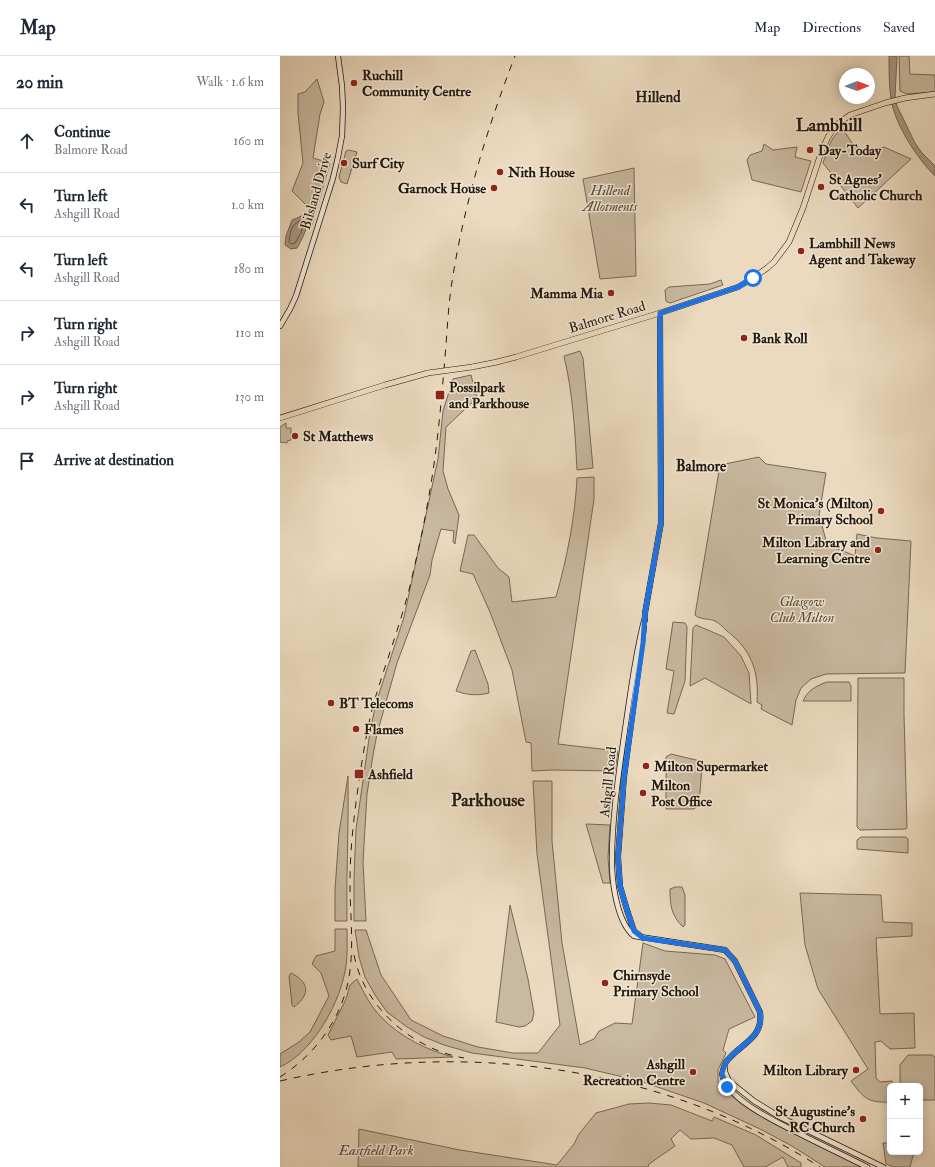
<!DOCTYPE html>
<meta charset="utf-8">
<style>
:root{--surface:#fff;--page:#f6f6f7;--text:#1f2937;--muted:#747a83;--line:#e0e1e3}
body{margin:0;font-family:"IM FELL Double Pica",serif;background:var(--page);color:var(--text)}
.controls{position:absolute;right:12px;bottom:12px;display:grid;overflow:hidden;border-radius:6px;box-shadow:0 2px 10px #0003}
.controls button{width:36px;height:36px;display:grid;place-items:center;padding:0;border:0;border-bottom:1px solid var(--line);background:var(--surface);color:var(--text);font:20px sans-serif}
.compass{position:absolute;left:559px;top:12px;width:36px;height:36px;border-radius:50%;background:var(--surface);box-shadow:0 2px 10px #0003;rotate:89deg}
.stop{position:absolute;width:12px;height:12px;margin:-9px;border:3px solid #1a73e8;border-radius:50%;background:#fff}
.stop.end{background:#1a73e8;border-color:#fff;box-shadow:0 1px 4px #0008}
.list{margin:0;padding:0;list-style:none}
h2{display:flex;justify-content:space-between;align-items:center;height:52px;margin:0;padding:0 16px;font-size:17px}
h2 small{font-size:13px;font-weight:400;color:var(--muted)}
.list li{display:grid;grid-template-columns:26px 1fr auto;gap:12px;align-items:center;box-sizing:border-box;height:64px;padding:0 16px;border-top:1px solid var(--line)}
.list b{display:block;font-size:15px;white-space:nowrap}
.list p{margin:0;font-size:13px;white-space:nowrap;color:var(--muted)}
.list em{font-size:13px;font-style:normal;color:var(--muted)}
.icon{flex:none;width:22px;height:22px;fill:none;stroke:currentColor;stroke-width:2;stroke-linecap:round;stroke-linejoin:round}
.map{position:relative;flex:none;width:655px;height:1111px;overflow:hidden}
header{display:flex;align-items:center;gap:24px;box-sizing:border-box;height:56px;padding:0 20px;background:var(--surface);border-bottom:1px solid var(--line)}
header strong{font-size:19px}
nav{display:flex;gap:22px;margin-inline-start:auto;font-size:14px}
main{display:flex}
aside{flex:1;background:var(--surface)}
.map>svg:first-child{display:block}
.green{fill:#c9b9a1;stroke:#766856}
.water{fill:#a79882;stroke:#726453}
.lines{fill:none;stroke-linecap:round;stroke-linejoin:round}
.shore{stroke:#645847;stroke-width:1}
.secondary-casing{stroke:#22170c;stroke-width:6}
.primary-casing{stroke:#22170c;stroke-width:6}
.secondary{stroke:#f2e7d5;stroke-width:4.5}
.primary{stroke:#ebdabf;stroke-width:5}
.rail{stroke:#22170c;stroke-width:1;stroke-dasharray:7 7;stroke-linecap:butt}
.primary-bridge-casing{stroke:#22170c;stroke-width:6;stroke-linecap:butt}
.primary-bridge{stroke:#ebdabf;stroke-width:5}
.route{stroke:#1a73e8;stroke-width:5}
.poi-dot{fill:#8f2418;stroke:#f2e7d5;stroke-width:1.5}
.labels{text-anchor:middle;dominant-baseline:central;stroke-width:3;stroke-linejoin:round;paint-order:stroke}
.poi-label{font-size:14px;font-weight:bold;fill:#22170c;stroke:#f2e7d5;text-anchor:start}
.park-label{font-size:14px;font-style:italic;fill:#544839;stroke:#f2e7d5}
.street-label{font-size:14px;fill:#22170c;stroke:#f2e7d5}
.neighbourhood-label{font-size:15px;font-weight:bold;fill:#22170c;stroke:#f2e7d5}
.district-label{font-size:18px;font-weight:bold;fill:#22170c;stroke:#f2e7d5}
</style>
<header>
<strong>Map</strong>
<nav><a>Map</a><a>Directions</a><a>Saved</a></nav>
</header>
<main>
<aside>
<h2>20 min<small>Walk · 1.6 km</small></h2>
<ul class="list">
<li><svg class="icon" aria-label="ahead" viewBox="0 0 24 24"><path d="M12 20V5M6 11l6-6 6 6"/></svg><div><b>Continue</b><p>Balmore Road</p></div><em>160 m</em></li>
<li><svg class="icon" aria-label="left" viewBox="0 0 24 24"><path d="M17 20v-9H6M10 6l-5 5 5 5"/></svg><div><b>Turn left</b><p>Ashgill Road</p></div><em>1.0 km</em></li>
<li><svg class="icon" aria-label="left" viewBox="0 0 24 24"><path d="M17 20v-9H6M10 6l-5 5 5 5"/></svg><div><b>Turn left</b><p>Ashgill Road</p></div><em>180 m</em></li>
<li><svg class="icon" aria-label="right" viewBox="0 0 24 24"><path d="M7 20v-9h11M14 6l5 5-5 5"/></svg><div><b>Turn right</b><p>Ashgill Road</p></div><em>110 m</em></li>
<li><svg class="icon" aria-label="right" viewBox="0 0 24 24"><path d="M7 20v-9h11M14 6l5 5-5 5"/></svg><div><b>Turn right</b><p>Ashgill Road</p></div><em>130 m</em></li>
<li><svg class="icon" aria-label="arrive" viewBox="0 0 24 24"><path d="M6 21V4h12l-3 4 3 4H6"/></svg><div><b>Arrive at destination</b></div></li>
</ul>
</aside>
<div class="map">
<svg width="655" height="1111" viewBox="0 0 655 1111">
<rect width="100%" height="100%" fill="#ebdabf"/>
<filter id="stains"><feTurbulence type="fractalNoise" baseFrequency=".005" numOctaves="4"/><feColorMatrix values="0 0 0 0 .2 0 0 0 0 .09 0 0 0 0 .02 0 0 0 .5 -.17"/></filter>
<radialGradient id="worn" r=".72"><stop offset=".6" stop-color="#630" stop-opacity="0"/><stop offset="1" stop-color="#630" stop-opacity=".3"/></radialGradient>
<g class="green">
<polygon points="619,0 629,0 630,18 655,19 655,36 627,38 620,35"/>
<polygon points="37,23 44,46 40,58 33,102 50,107 32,169 28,167 32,155 12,135 23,107 18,57 18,38 25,36"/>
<path d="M563 73 579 98 604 91 631 103 578 152 543 107C547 96 551 78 563 73Z"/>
<polygon points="484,88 493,94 517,91 515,101 531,105 521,136 472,124 467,104 470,99 482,95"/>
<polygon points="69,94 77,96 67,128 61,126 59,121 66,95"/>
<polygon points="354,112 356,220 320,223 303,123"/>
<polygon points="441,224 443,229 390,247 386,245 385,234 389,231 430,228"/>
<path d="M300 295 303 302 313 412 297 414C295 375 293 338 284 300Z"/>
<polygon points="191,319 197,342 166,371 163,415 168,433 179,459 175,488 173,486 174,475 161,473 152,504 150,519 117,607 97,678 93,699 87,738 83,806 86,865 74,865 74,822 76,773 90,676 96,647 124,561 158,403 163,355 173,323"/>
<polygon points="6,367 6,372 11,372 11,384 7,385 7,387 0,386 0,371"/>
<path d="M479 401 486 408 546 417 539 459 547 488 575 500 577 478 597 482 631 485 625 617 546 618 531 623 521 632 516 644 512 669 481 653 482 649 477 646C479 616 472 594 447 575 444 572 439 567 435 565 428 562 420 564 415 559L440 409Z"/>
<path d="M314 421V443L278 688 338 695 335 715 273 714 252 715 251 687 246 686 232 614 210 556 193 518 180 515 188 479H194L218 512 229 521 232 546 276 541C287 502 295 462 297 422Z"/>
<polygon points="393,566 405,567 407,571 405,625 394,658 387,657 394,615 386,613"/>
<polygon points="416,569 444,581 461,600 469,617 471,648 425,622 410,630 413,572"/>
<path d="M195 594 208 628 209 637C197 640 187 639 176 635L191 595Z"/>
<polygon points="578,622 624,622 624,658 627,771 626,773 580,774 577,771"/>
<path d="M547 626H569L571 630V645H523C528 634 536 630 547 626Z"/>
<polygon points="391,698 420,705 422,710 419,749 414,753 386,753 386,701"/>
<path d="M68 720C69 769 66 817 67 865H55V834L59 777Z"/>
<polygon points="253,725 272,725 272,785 282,887 300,989 314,983 319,975 335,967 352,968 363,887 385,895 435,899 445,903 475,961 449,973 443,994 446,997 438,1014 438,1027 461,1048 481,1060 581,1111 545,1111 512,1090 480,1073 424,1047 360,1025 305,1012 192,997 164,989 144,981 127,971 107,956 95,939 85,921 79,901 75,874 86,874 101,919 131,964 163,980 198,991 233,997 258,997 280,969 257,798"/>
<polygon points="306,768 330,769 328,802 330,827 323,827"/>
<polygon points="581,781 626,781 628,783 628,797 577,793 577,784"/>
<path d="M395 831H402L405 839V869L403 871C391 859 390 849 390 833Z"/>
<path d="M520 837 601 839 603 866 632 867V880L596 882 600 958 634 957 635 992 610 993 601 985 595 986 596 1022 600 1026 612 1025 613 1030H610V1046C587 1047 584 1042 571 1025L588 1013 538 933 525 889Z"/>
<polygon points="230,849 248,923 254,957 252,965 245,970 239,971 216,966"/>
<path d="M55 873H67C67 889 68 905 64 920 57 952 31 997 0 1011V998L19 986 30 976 49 940 41 917 32 908 36 900 55 895Z"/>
<path d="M11 917C29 926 31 938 14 951L12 949 9 920Z"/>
<path d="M77 923C84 937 91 951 102 962 122 982 147 994 173 1001L116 1003 112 996 77 1001 71 980 51 984 48 979 66 943 70 929Z"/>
<polygon points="628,999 652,999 655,1001 655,1044 640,1044 640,1030 620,1030 620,1009"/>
<polygon points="369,1047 391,1049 432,1065 434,1061 476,1079 521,1107 521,1111 508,1111 503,1101 485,1111 464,1111 452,1089 434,1082 411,1083 400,1074 391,1083 395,1090 369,1108 368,1111 78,1111 79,1073 180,1094 277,1109 294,1088 299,1078 316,1057 349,1048"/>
<polygon points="603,1087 610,1087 610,1096 634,1096 630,1111 614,1111 606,1108"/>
</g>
<g class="water">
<path d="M609 0H617L615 41 617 50 635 87 642 97 655 110V120C637 102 615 69 611 43 609 30 609 14 609 0Z"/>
<path d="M24 159C30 170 23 181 17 192L11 193 5 189 6 180 12 164Z"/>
</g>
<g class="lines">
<path class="shore" d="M20 165 23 166 21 177 15 187 11 188 9 186C10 177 11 168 20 165Z"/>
<g class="secondary-casing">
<g id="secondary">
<polyline points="0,270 10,253 16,240 53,122 58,101 62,80 63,52 62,30 58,0"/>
<path d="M365 561C356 594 352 627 347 660 340 708 331 763 332 812 333 832 338 867 354 880L445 894 455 905 480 956C484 983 459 988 446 1006 444 1010 443 1014 442 1018 447 1045 503 1069 526 1081 546 1091 567 1101 587 1111"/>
<polyline points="365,564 365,557 381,467 380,257"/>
<polyline points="363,882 354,875 347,854 340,830 338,801 344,721 364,571"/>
<polyline points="445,1013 445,1016 449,1025 474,1045 500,1061 603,1111"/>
</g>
</g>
<g class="primary-casing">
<g id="primary">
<polyline points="192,311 217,306 236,301 380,257 458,231 473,222 487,212 494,206 509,186 523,152 542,94 548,81 556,69 570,59 605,47 625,42 655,38"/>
<polyline points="0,362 105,329 148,317"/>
</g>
</g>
<use href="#secondary" class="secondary"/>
<use href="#primary" class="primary"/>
<g class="rail">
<path d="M74 899C84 951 132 993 184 1002"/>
<path d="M0 1021C30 1002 54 973 65 938 76 902 70 864 70 827 70 793 74 759 79 725 83 699 87 672 94 646 105 609 119 572 129 534 136 504 143 475 148 445 157 397 161 349 165 301 167 278 168 255 171 232 183 152 206 75 235 0"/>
<path d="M0 1025C183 983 381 1009 540 1111"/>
</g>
<g class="primary-bridge-casing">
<polyline id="primary-bridge" points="148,317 192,311"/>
</g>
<use href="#primary-bridge" class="primary-bridge"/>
</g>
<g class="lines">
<path class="route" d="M447 1031 442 1018C443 1014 444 1010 446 1006 459 988 484 983 480 956L455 905 445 894 363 882 354 875 347 854 340 830 338 801 344 721 363 587 365 557 381 467 380 257 458 231 473 222"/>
</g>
<g class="poi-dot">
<circle cx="74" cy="27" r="4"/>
<circle cx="530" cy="94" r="4"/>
<circle cx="64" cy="107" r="4"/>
<circle cx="220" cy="116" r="4"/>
<circle cx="541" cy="131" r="4"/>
<circle cx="214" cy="132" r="4"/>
<circle cx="521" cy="195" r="4"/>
<circle cx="331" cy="237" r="4"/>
<circle cx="464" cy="282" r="4"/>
<rect x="155" y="334" width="10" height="10" rx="2"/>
<circle cx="15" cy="380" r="4"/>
<circle cx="601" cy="455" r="4"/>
<circle cx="598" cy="494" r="4"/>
<circle cx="51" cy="647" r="4"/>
<circle cx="76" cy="673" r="4"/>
<circle cx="366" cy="710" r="4"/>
<rect x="74" y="713" width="10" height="10" rx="2"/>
<circle cx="363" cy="737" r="4"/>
<circle cx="325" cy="927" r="4"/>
<circle cx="576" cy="1014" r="4"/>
<circle cx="413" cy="1016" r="4"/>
<circle cx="583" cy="1063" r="4"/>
</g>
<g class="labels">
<g class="poi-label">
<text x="82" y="19">Ruchill<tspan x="82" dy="16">Community Centre</tspan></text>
<text x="538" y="94">Day-Today</text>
<text x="72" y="107">Surf City</text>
<text x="228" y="116">Nith House</text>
<text x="549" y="123">St Agnes'<tspan x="549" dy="16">Catholic Church</tspan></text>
<text x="206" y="132" text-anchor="end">Garnock House</text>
<text x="529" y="187">Lambhill News<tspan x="529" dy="16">Agent and Takeway</tspan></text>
<text x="323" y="237" text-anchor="end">Mamma Mia</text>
<text x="472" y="282">Bank Roll</text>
<text x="169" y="331">Possilpark<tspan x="169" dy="16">and Parkhouse</tspan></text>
<text x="23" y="380">St Matthews</text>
<text x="593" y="447" text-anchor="end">St Monica's (Milton)<tspan x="593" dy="16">Primary School</tspan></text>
<text x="590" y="486" text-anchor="end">Milton Library and<tspan x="590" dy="16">Learning Centre</tspan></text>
<text x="59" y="647">BT Telecoms</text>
<text x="84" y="673">Flames</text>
<text x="374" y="710">Milton Supermarket</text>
<text x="88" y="718">Ashfield</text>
<text x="371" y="729">Milton<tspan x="371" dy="16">Post Office</tspan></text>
<text x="333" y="919">Chirnsyde<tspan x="333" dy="16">Primary School</tspan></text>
<text x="405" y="1008" text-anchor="end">Ashgill<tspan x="405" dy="16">Recreation Centre</tspan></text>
<text x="568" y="1014" text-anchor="end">Milton Library</text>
<text x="575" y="1055" text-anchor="end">St Augustine's<tspan x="575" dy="16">RC Church</tspan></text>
</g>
<g class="park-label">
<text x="330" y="134">Hillend<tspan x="330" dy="16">Allotments</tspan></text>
<text x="522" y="545">Glasgow<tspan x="522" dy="16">Club Milton</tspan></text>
<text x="96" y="1094">Eastfield Park</text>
</g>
<g class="street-label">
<text transform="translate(36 135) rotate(-74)">Bilsland Drive</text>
<text transform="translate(327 261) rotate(-17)">Balmore Road</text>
<text transform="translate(328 726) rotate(-84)">Ashgill Road</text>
</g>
<g class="neighbourhood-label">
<text x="378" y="41">Hillend</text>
<text x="421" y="410">Balmore</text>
</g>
<g class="district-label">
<text x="549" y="69">Lambhill</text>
<text x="208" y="744">Parkhouse</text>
</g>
</g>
<rect width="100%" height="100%" filter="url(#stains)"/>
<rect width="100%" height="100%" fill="url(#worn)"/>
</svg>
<div class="controls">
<button>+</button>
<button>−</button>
</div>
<svg class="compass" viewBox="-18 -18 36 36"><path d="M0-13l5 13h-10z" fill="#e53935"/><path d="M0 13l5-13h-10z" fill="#747a83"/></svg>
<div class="stop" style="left:473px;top:222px"></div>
<div class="stop end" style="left:447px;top:1031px"></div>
</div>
</main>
